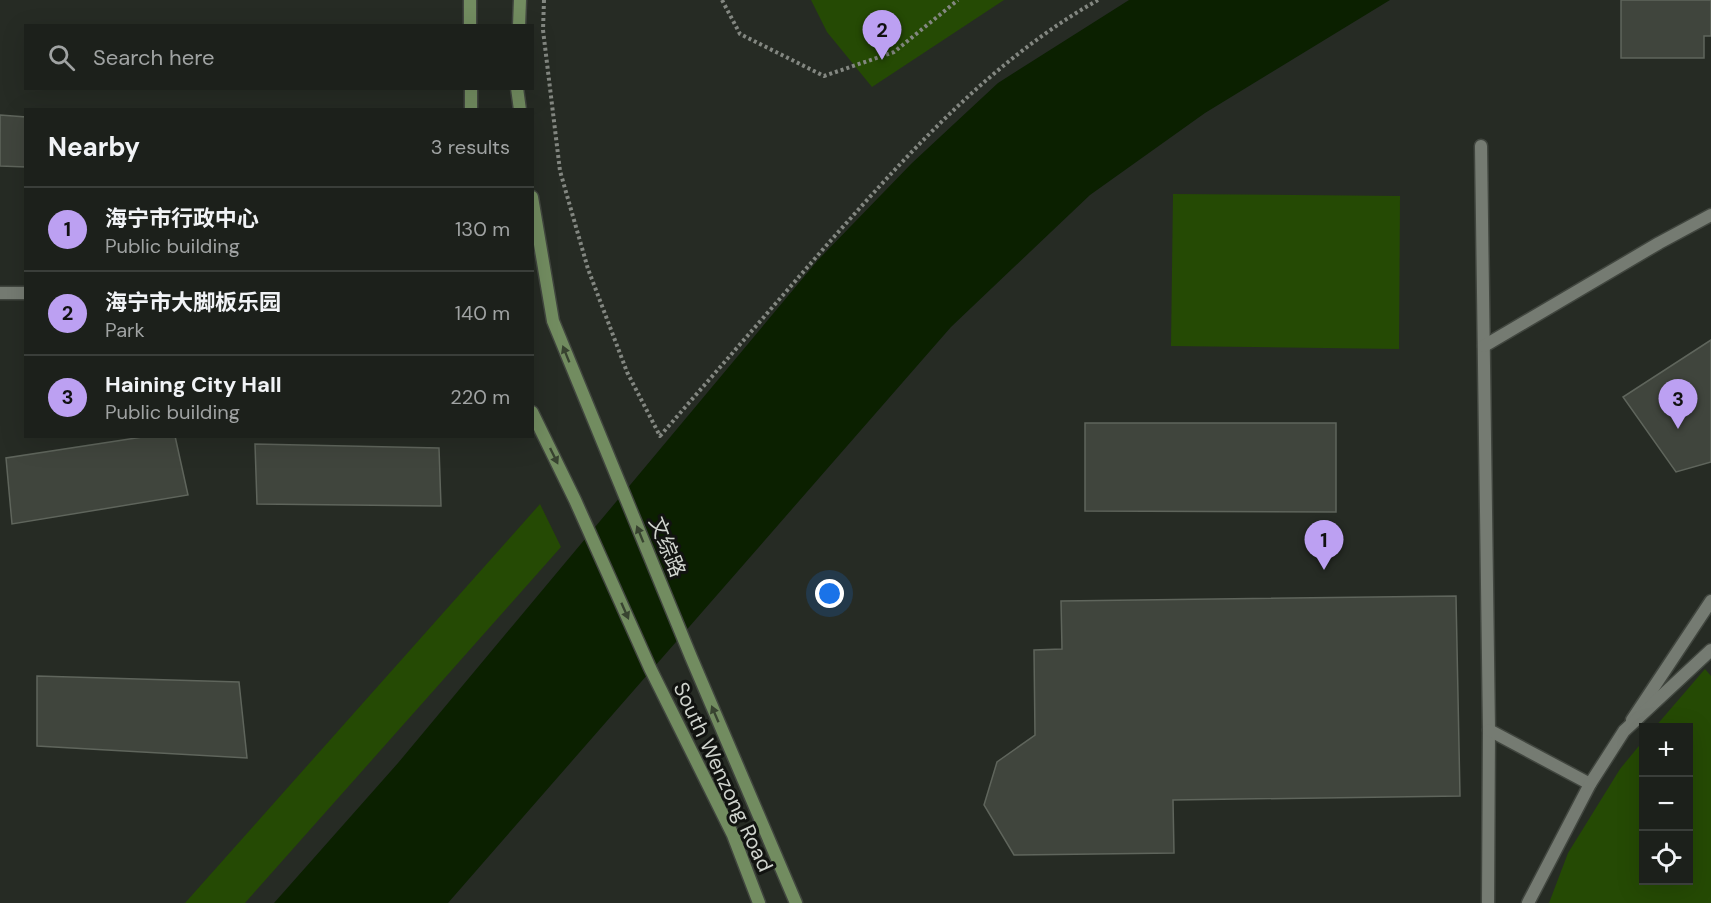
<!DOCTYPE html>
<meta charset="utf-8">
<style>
:root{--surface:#1c201b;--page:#252824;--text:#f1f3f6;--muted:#a0a3a3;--line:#3a3e3a;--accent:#bca0f2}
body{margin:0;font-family:"DM Sans","Noto Sans SC",sans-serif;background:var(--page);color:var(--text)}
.controls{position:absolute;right:18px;bottom:18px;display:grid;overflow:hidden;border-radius:0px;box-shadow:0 6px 24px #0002}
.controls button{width:54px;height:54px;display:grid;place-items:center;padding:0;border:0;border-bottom:2px solid var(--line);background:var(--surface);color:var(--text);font:30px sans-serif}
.you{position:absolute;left:830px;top:594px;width:21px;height:21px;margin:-15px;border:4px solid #fff;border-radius:50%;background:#1a73e8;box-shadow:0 0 0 9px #1a73e833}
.badge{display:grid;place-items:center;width:39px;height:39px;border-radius:50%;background:var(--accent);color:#111;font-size:20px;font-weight:700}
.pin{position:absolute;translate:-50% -50px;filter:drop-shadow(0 2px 3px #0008)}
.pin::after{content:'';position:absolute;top:32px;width:21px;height:18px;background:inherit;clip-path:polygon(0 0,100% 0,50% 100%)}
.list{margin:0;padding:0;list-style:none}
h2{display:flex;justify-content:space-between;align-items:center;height:78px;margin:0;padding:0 24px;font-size:26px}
h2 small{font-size:20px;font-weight:400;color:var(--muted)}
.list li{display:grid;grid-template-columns:39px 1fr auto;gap:18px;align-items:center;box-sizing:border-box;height:84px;padding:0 24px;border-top:2px solid var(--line)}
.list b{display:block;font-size:22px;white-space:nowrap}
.list p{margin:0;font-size:20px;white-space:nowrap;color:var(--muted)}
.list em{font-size:20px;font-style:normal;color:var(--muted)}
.icon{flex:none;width:33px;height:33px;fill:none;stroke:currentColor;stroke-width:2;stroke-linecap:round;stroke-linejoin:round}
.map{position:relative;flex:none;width:1711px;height:903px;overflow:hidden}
.search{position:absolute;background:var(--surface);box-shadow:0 6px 24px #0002;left:24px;top:24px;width:510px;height:66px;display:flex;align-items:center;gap:15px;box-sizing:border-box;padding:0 21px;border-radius:0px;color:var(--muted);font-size:22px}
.panel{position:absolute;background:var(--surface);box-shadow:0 6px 24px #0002;left:24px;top:108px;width:510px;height:330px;border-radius:0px}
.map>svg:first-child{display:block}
.green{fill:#254a04}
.water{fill:#0b2000}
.building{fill:#40453d;stroke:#5f655c;stroke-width:1.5}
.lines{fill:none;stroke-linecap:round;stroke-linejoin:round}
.service-casing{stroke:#41463f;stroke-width:15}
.minor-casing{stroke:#41463f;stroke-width:15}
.tertiary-casing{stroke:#41463f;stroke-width:15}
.secondary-casing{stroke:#41463f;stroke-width:15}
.path{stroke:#838781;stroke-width:4;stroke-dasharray:3 3;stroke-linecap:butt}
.service{stroke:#757b72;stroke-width:12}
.minor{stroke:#757b72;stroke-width:12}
.tertiary{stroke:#757b72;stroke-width:12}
.secondary{stroke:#728c60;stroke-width:12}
.oneway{fill:#384330}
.labels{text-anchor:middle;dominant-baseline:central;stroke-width:6;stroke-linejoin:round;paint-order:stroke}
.street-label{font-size:21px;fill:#d0d4ce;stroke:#111310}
</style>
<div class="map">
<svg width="1711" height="903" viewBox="0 0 1711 903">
<rect width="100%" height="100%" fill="#262b24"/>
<g class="green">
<polygon points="811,0 1004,0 872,87 827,32"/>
<polygon points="1173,194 1400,196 1399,349 1171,346"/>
<polygon points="540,504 561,547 245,903 185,903"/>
<polygon points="1705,669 1711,676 1711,903 1549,903 1568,853 1620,769 1643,741 1644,880 1688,880 1688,728 1655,727"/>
</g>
<polygon class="water" points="1129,0 1390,0 1205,113 1090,195 951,327 448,903 274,903 398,763 818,260 912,163 998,83"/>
<g class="building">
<polygon points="1621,0 1711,0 1711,36 1704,36 1704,58 1621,58"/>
<polygon points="0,115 26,117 26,167 0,166"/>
<polygon points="1711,340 1711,462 1676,472 1623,397"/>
<polygon points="1085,423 1336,423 1336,512 1085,511"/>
<polygon points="149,436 175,436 188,495 12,524 6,458"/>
<polygon points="255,444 439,448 441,506 257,504"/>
<polygon points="1456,596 1460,796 1173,800 1174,853 1014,855 984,805 997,762 1035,735 1034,650 1062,649 1061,601"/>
<polygon points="37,676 239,682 247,758 37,746"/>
</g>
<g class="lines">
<g class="service-casing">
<polyline id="service" points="1632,720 1711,601"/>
</g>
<g class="minor-casing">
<g id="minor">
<polyline points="1481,146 1489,730 1488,903"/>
<polyline points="1484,346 1659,243 1711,215"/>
<polyline points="1489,730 1590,784"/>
<polyline points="1528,903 1590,784 1624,731 1711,650"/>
</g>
</g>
<g class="tertiary-casing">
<polyline id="tertiary" points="0,293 26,293"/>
</g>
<g class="secondary-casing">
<g id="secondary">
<polyline points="470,0 470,26"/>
<polyline points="519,26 520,0"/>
<polyline points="471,88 471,110"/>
<polyline points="517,88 520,110"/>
<polyline points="532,197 553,321 691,657 796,903"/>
<polyline points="532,412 575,500 650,668 733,835 759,903"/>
</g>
</g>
<g class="path">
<path d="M544 0 543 30 560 171 588 269 627 372 660 436C715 373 770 310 825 247 906 156 990 61 1098 0"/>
<polyline points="722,0 740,34 824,76 894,52 958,0"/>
</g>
<use href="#service" class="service"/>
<use href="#minor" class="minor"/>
<use href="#tertiary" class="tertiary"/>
<use href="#secondary" class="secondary"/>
</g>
<defs><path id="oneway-solid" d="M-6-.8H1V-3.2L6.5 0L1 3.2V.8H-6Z" transform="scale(1.5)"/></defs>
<g class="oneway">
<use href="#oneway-solid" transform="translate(566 354) rotate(-112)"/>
<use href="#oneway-solid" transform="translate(554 456) rotate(64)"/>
<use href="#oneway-solid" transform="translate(640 534) rotate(-112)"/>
<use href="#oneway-solid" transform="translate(625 611) rotate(66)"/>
<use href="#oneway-solid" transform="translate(715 714) rotate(-113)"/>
</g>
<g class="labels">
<g class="street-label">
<text transform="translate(667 547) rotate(68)">文综路</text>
<text transform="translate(723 777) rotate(65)">South Wenzong Road</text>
</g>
</g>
</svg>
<div class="controls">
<button>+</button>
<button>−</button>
<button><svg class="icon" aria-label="locate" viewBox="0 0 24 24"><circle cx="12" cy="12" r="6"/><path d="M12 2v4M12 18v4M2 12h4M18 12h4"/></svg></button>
</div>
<div class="you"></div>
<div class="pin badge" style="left:1324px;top:570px">1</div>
<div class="pin badge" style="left:882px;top:60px">2</div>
<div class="pin badge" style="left:1678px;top:429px">3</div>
<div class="search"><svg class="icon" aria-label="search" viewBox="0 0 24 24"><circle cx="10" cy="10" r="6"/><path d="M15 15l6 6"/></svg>Search here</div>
<section class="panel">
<h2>Nearby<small>3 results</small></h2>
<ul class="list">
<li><span class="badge">1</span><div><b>海宁市行政中心</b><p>Public building</p></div><em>130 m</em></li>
<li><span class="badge">2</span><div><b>海宁市大脚板乐园</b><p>Park</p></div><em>140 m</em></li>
<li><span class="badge">3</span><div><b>Haining City Hall</b><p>Public building</p></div><em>220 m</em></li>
</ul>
</section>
</div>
